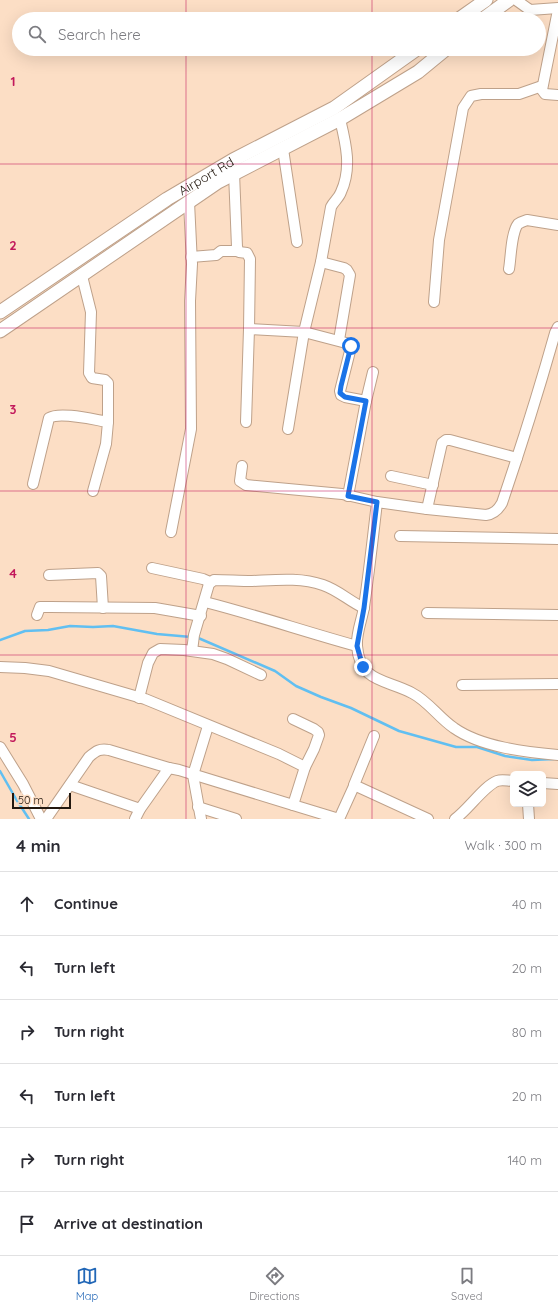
<!DOCTYPE html>
<meta charset="utf-8">
<style>
:root{--surface:#fff;--page:#f2f2f3;--text:#2b2b33;--muted:#7c7c81;--line:#e1e1e2;--accent:#2267b7}
body{margin:0;font-family:Quicksand,sans-serif;background:var(--page);color:var(--text)}
.controls{position:absolute;right:12px;bottom:12px;display:grid;overflow:hidden;border-radius:6px;box-shadow:0 4px 16px #0002}
.controls button{width:36px;height:36px;display:grid;place-items:center;padding:0;border:0;border-bottom:1px solid var(--line);background:var(--surface);color:var(--text);font:20px sans-serif}
.scale{position:absolute;left:12px;bottom:10px;width:59px;box-sizing:border-box;padding-left:4px;border:2px solid #23180f;border-top:0;font-size:11px;line-height:14px;white-space:nowrap;color:#23180f;-webkit-text-stroke:3px #fcdec5;paint-order:stroke}
.stop{position:absolute;width:12px;height:12px;margin:-9px;border:3px solid #1a73e8;border-radius:50%;background:#fff}
.stop.end{background:#1a73e8;border-color:#fff;box-shadow:0 1px 4px #0008}
.list{margin:0;padding:0;list-style:none}
h2{display:flex;justify-content:space-between;align-items:center;height:52px;margin:0;padding:0 16px;font-size:17px}
h2 small{font-size:13px;font-weight:400;color:var(--muted)}
.list li{display:grid;grid-template-columns:26px 1fr auto;gap:12px;align-items:center;box-sizing:border-box;height:64px;padding:0 16px;border-top:1px solid var(--line)}
.list b{display:block;font-size:15px;white-space:nowrap}
.list em{font-size:13px;font-style:normal;color:var(--muted)}
.icon{flex:none;width:22px;height:22px;fill:none;stroke:currentColor;stroke-width:2;stroke-linecap:round;stroke-linejoin:round}
.map{position:relative;flex:none;width:558px;height:819px;overflow:hidden}
.search{position:absolute;background:var(--surface);box-shadow:0 4px 16px #0002;left:12px;right:12px;top:12px;height:44px;display:flex;align-items:center;gap:10px;box-sizing:border-box;padding:0 14px;border-radius:22px;color:var(--muted);font-size:15px}
.sheet{height:436px;background:var(--surface)}
nav{display:flex;justify-content:space-around;align-items:center;box-sizing:border-box;height:56px;border-top:1px solid var(--line);background:var(--surface);font-size:11px;color:var(--muted)}
nav a{display:grid;justify-items:center;gap:2px}
nav .on{color:var(--accent)}
.map>svg:first-child{display:block}
.lines{fill:none;stroke-linecap:round;stroke-linejoin:round}
.stream{stroke:#61bff1;stroke-width:2.5}
.minor-casing{stroke:#bea18a;stroke-width:12}
.major-casing{stroke:#bea18a;stroke-width:15}
.minor{stroke:#fff;stroke-width:10}
.major{stroke:#fff;stroke-width:13}
.route{stroke:#1a73e8;stroke-width:5}
.grid{fill:none;stroke:#c2185b;stroke-width:1;stroke-opacity:0.55}
.labels{text-anchor:middle;dominant-baseline:central;stroke-width:4;stroke-linejoin:round;paint-order:stroke}
.street-label{font-size:13px;fill:#23180f;stroke:#fcdec5}
.grid-label{font-size:13px;text-anchor:middle;font-weight:bold;fill:#c2185b;stroke:#fcdec5;stroke-width:4;stroke-linejoin:round;paint-order:stroke}
</style>
<div class="map">
<svg width="558" height="819" viewBox="0 0 558 819">
<rect width="100%" height="100%" fill="#fcdec5"/>
<g class="lines">
<g class="stream">
<polyline points="196,637 275,671 296,686 321,697 351,708 399,731 456,747 477,747 505,756 532,760 554,759"/>
<polyline points="0,640 25,631 48,630 70,626 93,627 113,626 157,634 191,637"/>
<polyline points="0,771 16,799 29,819"/>
</g>
<g class="minor-casing">
<g id="minor">
<polyline points="516,0 530,10 558,8"/>
<polyline points="558,10 542,90 545,94 558,95"/>
<polyline points="283,149 297,242"/>
<polyline points="234,173 237,247 239,252 247,253 250,259 249,329 246,422"/>
<polyline points="191,257 216,255 221,251 238,251"/>
<polyline points="321,262 344,268 347,270 350,275 339,340"/>
<path d="M509 269C511 258 511 233 518 224 521 222 524 221 527 220L558 225"/>
<polyline points="82,276 91,312 89,373 92,378 105,380 108,383 108,422"/>
<polyline points="434,302 439,240 463,108 471,96 481,94 519,94 542,86"/>
<path d="M558 327 555 333C539 390 521 447 502 503 498 510 494 514 486 515L427 509 377 502C373 537 369 573 364 607 362 620 356 633 357 646 360 683 386 679 412 693 428 701 439 718 454 728 481 747 525 752 558 755"/>
<polyline points="249,329 304,332 350,344 350,351 340,391 341,395 345,397 366,401 373,372"/>
<path d="M288 429 304 332 321 262 331 207C334 201 339 198 341 192 352 168 346 144 340 119"/>
<polyline points="242,466 240,481 246,485 342,494 377,502"/>
<polyline points="391,476 433,485"/>
<path d="M33 484 49 418C60 411 95 420 108 422L106 444 93 491"/>
<polyline points="348,496 366,401"/>
<polyline points="427,509 442,443 446,440 450,440 517,458"/>
<polyline points="171,532 191,429 190,301 192,264 189,202"/>
<polyline points="400,536 558,539"/>
<polyline points="152,568 203,579 210,582"/>
<polyline points="49,575 98,573 101,576 103,608"/>
<path d="M205 602C256 615 306 632 357 646"/>
<polyline points="427,613 558,615"/>
<polyline points="37,615 40,607 50,607 155,608 201,616"/>
<path d="M192 651 194 635 209 584 214 580C227 580 239 581 252 581 275 580 300 577 323 585 338 590 349 601 364 608"/>
<polyline points="0,667 25,668 49,671 145,699 279,754 305,767"/>
<polyline points="462,685 558,684"/>
<polyline points="139,698 148,663 153,653 160,649 184,650 213,654 227,659 261,675"/>
<polyline points="293,719 314,729 318,732 319,735 314,749 305,767 293,805 339,819 354,786"/>
<polyline points="374,736 354,785 428,819"/>
<polyline points="0,747 23,784 41,819"/>
<polyline points="543,783 558,784"/>
<polyline points="70,785 140,809"/>
<polyline points="528,804 529,819"/>
<polyline points="198,807 236,819"/>
<path d="M46 819 89 757C96 751 100 748 109 750L169 768 179 770 293 805"/>
<polyline points="135,819 140,809 169,768"/>
<polyline points="201,819 193,775 208,726"/>
<path d="M455 819C468 810 484 786 497 781 502 779 508 781 513 781"/>
</g>
</g>
<g class="major-casing">
<g id="major">
<polyline points="459,19 486,0"/>
<polyline points="483,19 509,0"/>
<path id="s1" d="M0 312 167 199 233 160 334 108 417 49"/>
<polyline points="0,331 218,182 340,119 418,72 446,49"/>
</g>
</g>
<use href="#minor" class="minor"/>
<use href="#major" class="major"/>
</g>
<g class="lines">
<polyline class="route" points="351,346 341,386 340,393 345,397 366,401 348,496 377,502 364,608 357,646 363,667"/>
</g>
<path class="grid" d="M186 0V19M372 0V19M186 49V819M372 49V819M0 164H558M0 328H558M0 491H558M0 655H558"/>
<g class="labels">
<g class="street-label">
<text stroke="none"><textPath href="#s1" startOffset="247">Airport Rd</textPath></text>
</g>
</g>
<g class="grid-label">
<text x="13" y="86">1</text>
<text x="13" y="250">2</text>
<text x="13" y="414">3</text>
<text x="13" y="578">4</text>
<text x="13" y="742">5</text>
</g>
</svg>
<div class="controls">
<button><svg class="icon" aria-label="layers" viewBox="0 0 24 24"><path d="M12 4l9 5-9 5-9-5zM3 14l9 5 9-5"/></svg></button>
</div>
<div class="scale">50 m</div>
<div class="stop" style="left:351px;top:346px"></div>
<div class="stop end" style="left:363px;top:667px"></div>
<div class="search"><svg class="icon" aria-label="search" viewBox="0 0 24 24"><circle cx="10" cy="10" r="6"/><path d="M15 15l6 6"/></svg>Search here</div>
</div>
<section class="sheet">
<h2>4 min<small>Walk · 300 m</small></h2>
<ul class="list">
<li><svg class="icon" aria-label="ahead" viewBox="0 0 24 24"><path d="M12 20V5M6 11l6-6 6 6"/></svg><div><b>Continue</b></div><em>40 m</em></li>
<li><svg class="icon" aria-label="left" viewBox="0 0 24 24"><path d="M17 20v-9H6M10 6l-5 5 5 5"/></svg><div><b>Turn left</b></div><em>20 m</em></li>
<li><svg class="icon" aria-label="right" viewBox="0 0 24 24"><path d="M7 20v-9h11M14 6l5 5-5 5"/></svg><div><b>Turn right</b></div><em>80 m</em></li>
<li><svg class="icon" aria-label="left" viewBox="0 0 24 24"><path d="M17 20v-9H6M10 6l-5 5 5 5"/></svg><div><b>Turn left</b></div><em>20 m</em></li>
<li><svg class="icon" aria-label="right" viewBox="0 0 24 24"><path d="M7 20v-9h11M14 6l5 5-5 5"/></svg><div><b>Turn right</b></div><em>140 m</em></li>
<li><svg class="icon" aria-label="arrive" viewBox="0 0 24 24"><path d="M6 21V4h12l-3 4 3 4H6"/></svg><div><b>Arrive at destination</b></div></li>
</ul>
</section>
<nav>
<a class="on"><svg class="icon" aria-label="map" viewBox="0 0 24 24"><path d="M3 6l6-2 6 2 6-2v14l-6 2-6-2-6 2zM9 4v14M15 6v14"/></svg>Map</a>
<a><svg class="icon" aria-label="directions" viewBox="0 0 24 24"><path d="M12 3l9 9-9 9-9-9zM9 14v-3h6M13 9l2 2-2 2"/></svg>Directions</a>
<a><svg class="icon" aria-label="saved" viewBox="0 0 24 24"><path d="M7 4h10v16l-5-4-5 4z"/></svg>Saved</a>
</nav>
